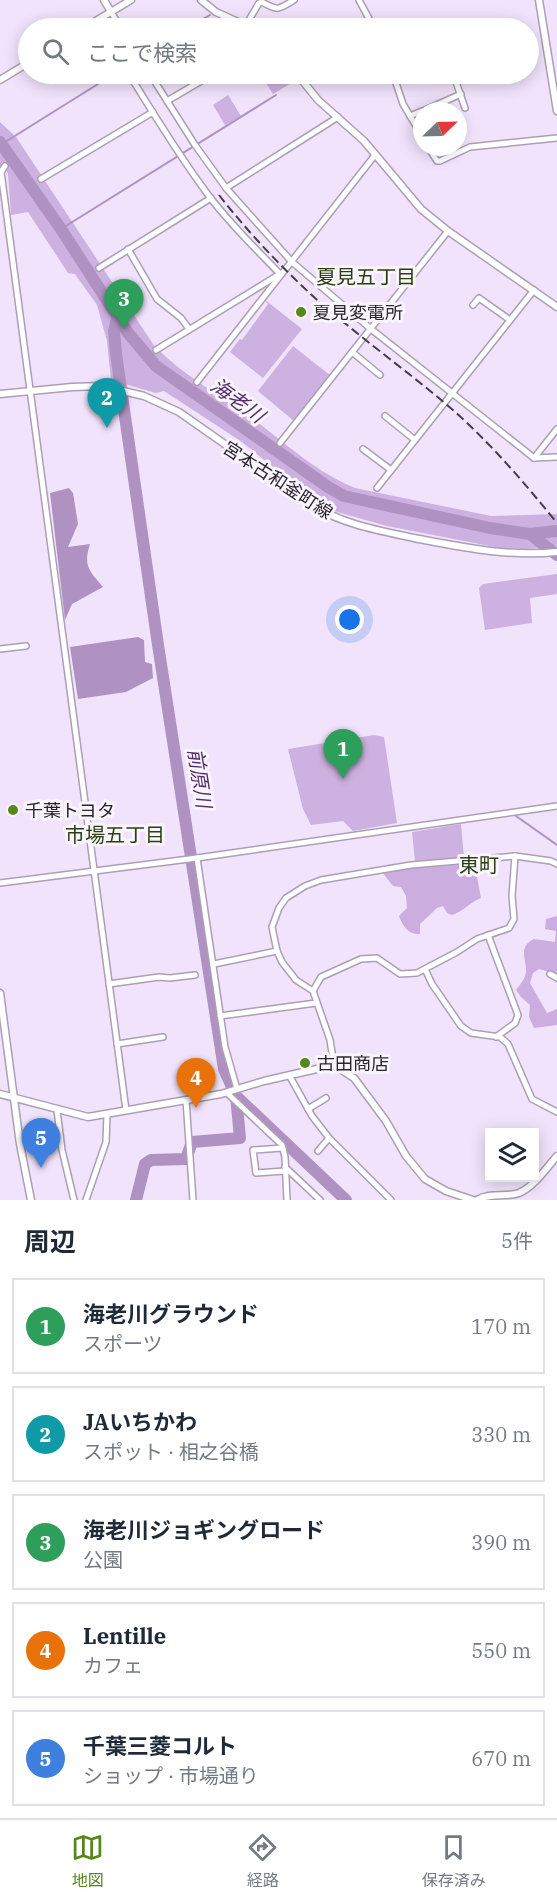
<!DOCTYPE html>
<html lang="ja">
<meta charset="utf-8">
<style>
:root{--surface:#fff;--page:#f2f2f3;--text:#1f2937;--muted:#747a83;--line:#e0e1e3;--accent:#56871b}
body{margin:0;font-family:"IBM Plex Serif","Noto Sans JP",serif;background:var(--page);color:var(--text)}
.controls{position:absolute;right:18px;bottom:18px;display:grid;overflow:hidden;border-radius:0px;box-shadow:0 3px 15px #0003}
.controls button{width:54px;height:54px;display:grid;place-items:center;padding:0;border:0;border-bottom:2px solid var(--line);background:var(--surface);color:var(--text);font:30px sans-serif}
.compass{position:absolute;left:413px;top:102px;width:54px;height:54px;border-radius:50%;background:var(--surface);box-shadow:0 3px 15px #0003;rotate:67deg}
.you{position:absolute;left:350px;top:620px;width:21px;height:21px;margin:-15px;border:4px solid #fff;border-radius:50%;background:#1a73e8;box-shadow:0 0 0 9px #1a73e833}
.badge{display:grid;place-items:center;width:39px;height:39px;border-radius:50%;background:var(--accent);color:#fff;font-size:20px;font-weight:700}
.pin{position:absolute;translate:-50% -50px;filter:drop-shadow(0 2px 3px #0008)}
.pin::after{content:'';position:absolute;top:32px;width:21px;height:18px;background:inherit;clip-path:polygon(0 0,100% 0,50% 100%)}
.list{margin:0;padding:0;list-style:none}
h2{display:flex;justify-content:space-between;align-items:center;height:78px;margin:0;padding:0 24px;font-size:26px}
h2 small{font-size:20px;font-weight:400;color:var(--muted)}
.list li{display:grid;grid-template-columns:39px 1fr auto;gap:18px;align-items:center;box-sizing:border-box;height:96px;margin:0 12px 12px;padding:0 12px;border:2px solid var(--line);border-radius:0px}
.list b{display:block;font-size:22px;white-space:nowrap}
.list p{margin:0;font-size:20px;white-space:nowrap;color:var(--muted)}
.list em{font-size:20px;font-style:normal;color:var(--muted)}
.icon{flex:none;width:33px;height:33px;fill:none;stroke:currentColor;stroke-width:2;stroke-linecap:round;stroke-linejoin:round}
.map{position:relative;flex:none;width:557px;height:1200px;overflow:hidden}
.search{position:absolute;background:var(--surface);box-shadow:0 3px 15px #0003;left:18px;right:18px;top:18px;height:66px;display:flex;align-items:center;gap:15px;box-sizing:border-box;padding:0 21px;border-radius:33px;color:var(--muted);font-size:22px}
.sheet{height:618px;background:var(--surface)}
nav{display:flex;justify-content:space-around;align-items:center;box-sizing:border-box;height:84px;border-top:2px solid var(--line);background:var(--surface);font-size:16px;color:var(--muted)}
nav a{display:grid;justify-items:center;gap:3px}
nav .on{color:var(--accent)}
.map>svg:first-child{display:block}
.green{fill:#cdb1e0}
.forest{fill:#cbaedf}
.water{fill:#af92c2}
.lines{fill:none;stroke-linecap:round;stroke-linejoin:round}
.stream{stroke:#af92c2;stroke-width:2}
.river{stroke:#af92c2;stroke-width:12}
.minor-casing{stroke:#ac9fb5;stroke-width:8}
.tertiary-casing{stroke:#ac9fb5;stroke-width:9}
.minor{stroke:#fff;stroke-width:5}
.tertiary{stroke:#fff;stroke-width:6}
.rail{stroke:#433d48;stroke-width:2;stroke-dasharray:9 4.5;stroke-linecap:butt}
.poi-dot{fill:#56871b;stroke:#faf4fe;stroke-width:2}
.labels{text-anchor:middle;dominant-baseline:central;stroke-width:6;stroke-linejoin:round;paint-order:stroke}
.poi-label{font-size:18px;fill:#29242d;stroke:#faf4fe;text-anchor:start}
.street-label{font-size:18px;fill:#29242d;stroke:#faf4fe}
.neighbourhood-label{font-size:20px;fill:#283f0e;stroke:#faf4fe}
.water-label{font-size:20px;font-style:italic;fill:#56306b;stroke:#faf4fe}
</style>
<div class="map">
<svg width="557" height="1200" viewBox="0 0 557 1200">
<rect width="100%" height="100%" fill="#f1e3fb"/>
<g class="green">
<polygon points="266,74 290,74 295,81 273,94 262,77"/>
<polygon points="228,95 241,116 225,125 213,105"/>
<path d="M0 122 16 137 153 344C182 376 223 396 256 421 287 445 318 473 355 488L491 516 557 514V546L527 549 500 548 387 526 330 510 309 496 242 442 164 391 156 393 111 380 107 341 97 305 75 274 68 273 28 212 11 215 8 174 3 166 0 171Z"/>
<polygon points="264,299 302,329 263,378 230,352 240,339 242,340 268,304"/>
<polygon points="293,346 331,376 294,421 258,391"/>
<polygon points="557,574 557,594 530,598 532,623 485,630 479,588 483,584"/>
<polygon points="374,735 384,737 397,823 353,831 343,821 311,825 303,809 288,749"/>
<polygon points="461,824 464,858 415,861 412,832"/>
</g>
<g class="forest">
<path d="M467 862 472 875 477 877 481 898C470 902 464 911 452 915L447 913 443 906 437 908 420 924V934C408 935 403 926 399 916L407 908 406 896 401 887 393 886 382 872 411 867Z"/>
<path d="M557 916V974L539 969 533 973 530 983 547 1013 557 1009V1025L534 1028 529 1017 530 1005 521 997 516 990C519 986 525 979 526 973 527 960 517 947 534 939L555 942 556 931 545 929 546 919Z"/>
</g>
<g class="water">
<path d="M69 488 73 493 78 524 68 547 90 544C83 566 89 570 103 587L72 604 65 620 50 493Z"/>
<polygon points="138,637 144,640 145,662 152,664 153,678 126,692 78,699 70,647"/>
</g>
<g class="lines">
<g class="stream">
<polyline points="187,28 210,15"/>
<polyline points="2,144 114,74"/>
<polyline points="61,229 276,95"/>
<polyline points="516,816 557,845"/>
</g>
<g class="river">
<polyline points="0,142 61,229 128,333 156,366 328,487 344,496 490,528 530,534 557,531"/>
<polyline points="118,315 114,331 116,354 158,645 224,1069 236,1096 346,1200"/>
<polyline points="530,534 557,555"/>
<polyline points="136,1200 145,1164 151,1160 186,1159 192,1142 240,1138 236,1096"/>
</g>
<g class="minor-casing">
<g id="minor">
<polyline points="359,0 374,28"/>
<polyline points="111,12 121,28"/>
<path d="M246 25 259 3 262 2C278 11 278 10 294 0"/>
<polyline points="396,28 405,25"/>
<path d="M129 74C154 115 180 157 209 196 230 224 256 249 280 274L156 350"/>
<polyline points="150,74 195,145 226,188 292,262 371,329 534,458 557,457"/>
<polyline points="393,74 403,104 422,136"/>
<polyline points="456,82 465,108"/>
<polyline points="167,101 213,74"/>
<polyline points="423,111 461,94"/>
<polyline points="410,116 422,111"/>
<polyline points="428,147 437,161 440,161 470,147 557,138"/>
<polyline points="5,166 1,172 126,1110"/>
<polyline points="41,179 153,112"/>
<polyline points="226,188 338,117"/>
<polyline points="128,249 157,299 181,318 189,329"/>
<polyline points="99,268 211,198"/>
<polyline points="473,305 479,298 510,320"/>
<polyline points="352,352 380,375"/>
<polyline points="197,382 375,155"/>
<polyline points="385,416 415,440"/>
<polyline points="280,443 448,231"/>
<polyline points="363,449 391,470"/>
<polyline points="534,458 557,429"/>
<polyline points="377,488 534,290"/>
<polyline points="0,649 26,646"/>
<polyline points="197,858 225,1047 237,1089"/>
<polyline points="0,883 197,858 557,806"/>
<polyline points="488,935 518,1015 515,1023 496,1037"/>
<polyline points="214,964 277,951"/>
<polyline points="425,969 432,984 461,1026 471,1033 500,1037 508,1044 532,1099 557,1112"/>
<polyline points="550,974 557,978"/>
<polyline points="109,984 159,977 170,978 195,975"/>
<polyline points="313,991 321,977 361,959 377,958 400,974 417,973 457,952 477,939 509,928 514,919 512,896 515,856"/>
<polyline points="220,1016 316,1003"/>
<polyline points="117,1044 163,1037"/>
<polyline points="334,1065 330,1040 313,991 296,980 282,962 277,951 272,927 279,908 286,898 305,886 321,880 411,865 515,856 551,861 557,864"/>
<polyline points="289,1075 312,1116 329,1138 391,1200"/>
<polyline points="227,1093 282,1145 285,1157 287,1200"/>
<polyline points="186,1100 193,1200"/>
<polyline points="308,1109 326,1098"/>
<polyline points="57,1110 62,1150 74,1200"/>
<polyline points="283,1148 253,1150 256,1173 285,1171"/>
<polyline points="318,1151 329,1138"/>
<polyline points="285,1167 320,1200"/>
<polyline points="86,1200 106,1142 107,1114"/>
</g>
</g>
<g class="tertiary-casing">
<g id="tertiary">
<polyline points="104,0 111,12"/>
<polyline points="201,0 216,12 251,28"/>
<polyline points="539,0 557,111"/>
<polyline points="84,28 131,0"/>
<polyline points="297,74 318,100 364,141 421,209 448,231 557,307"/>
<polyline points="0,80 28,63"/>
<path d="M0 394 72 387 102 386 144 396 179 412 313 506C346 525 377 530 414 538 462 547 508 557 557 552"/>
<polyline points="0,993 20,1144 31,1200"/>
<polyline points="0,1094 88,1117 221,1094 264,1081 334,1065 354,1078 386,1121 406,1156 425,1179 446,1191 473,1200"/>
<path d="M477 1200C491 1192 505 1198 519 1193 534 1187 547 1167 557 1156"/>
</g>
</g>
<use href="#minor" class="minor"/>
<use href="#tertiary" class="tertiary"/>
<path class="rail" d="M219 195C248 232 280 266 315 298 357 335 403 368 446 404 487 439 523 481 557 523"/>
</g>
<g class="poi-dot">
<circle cx="301" cy="312" r="6"/>
<circle cx="13" cy="810" r="6"/>
<circle cx="305" cy="1063" r="6"/>
</g>
<g class="labels">
<g class="poi-label">
<text x="313" y="312">夏見変電所</text>
<text x="25" y="810">千葉トヨタ</text>
<text x="317" y="1063">古田商店</text>
</g>
<g class="street-label">
<text transform="translate(278 480) rotate(33)">宮本古和釜町線</text>
</g>
<g class="neighbourhood-label">
<text x="366" y="276">夏見五丁目</text>
<text x="115" y="834">市場五丁目</text>
<text x="479" y="864">東町</text>
</g>
<g class="water-label">
<text transform="translate(238 400) rotate(36)">海老川</text>
<text transform="translate(200 778) rotate(81)">前原川</text>
</g>
</g>
</svg>
<div class="controls">
<button><svg class="icon" aria-label="layers" viewBox="0 0 24 24"><path d="M12 4l9 5-9 5-9-5zM3 14l9 5 9-5"/></svg></button>
</div>
<svg class="compass" viewBox="-18 -18 36 36"><path d="M0-13l5 13h-10z" fill="#e53935"/><path d="M0 13l5-13h-10z" fill="#747a83"/></svg>
<div class="you"></div>
<div class="pin badge" style="left:343px;top:779px;background:#2e9e5b">1</div>
<div class="pin badge" style="left:107px;top:428px;background:#0f9aa8">2</div>
<div class="pin badge" style="left:124px;top:329px;background:#2e9e5b">3</div>
<div class="pin badge" style="left:196px;top:1108px;background:#e8710a">4</div>
<div class="pin badge" style="left:41px;top:1168px;background:#3f7fe0">5</div>
<div class="search"><svg class="icon" aria-label="search" viewBox="0 0 24 24"><circle cx="10" cy="10" r="6"/><path d="M15 15l6 6"/></svg>ここで検索</div>
</div>
<section class="sheet">
<h2>周辺<small>5件</small></h2>
<ul class="list">
<li><span class="badge" style="background:#2e9e5b">1</span><div><b>海老川グラウンド</b><p>スポーツ</p></div><em>170 m</em></li>
<li><span class="badge" style="background:#0f9aa8">2</span><div><b>JAいちかわ</b><p>スポット · 相之谷橋</p></div><em>330 m</em></li>
<li><span class="badge" style="background:#2e9e5b">3</span><div><b>海老川ジョギングロード</b><p>公園</p></div><em>390 m</em></li>
<li><span class="badge" style="background:#e8710a">4</span><div><b>Lentille</b><p>カフェ</p></div><em>550 m</em></li>
<li><span class="badge" style="background:#3f7fe0">5</span><div><b>千葉三菱コルト</b><p>ショップ · 市場通り</p></div><em>670 m</em></li>
</ul>
</section>
<nav>
<a class="on"><svg class="icon" aria-label="map" viewBox="0 0 24 24"><path d="M3 6l6-2 6 2 6-2v14l-6 2-6-2-6 2zM9 4v14M15 6v14"/></svg>地図</a>
<a><svg class="icon" aria-label="directions" viewBox="0 0 24 24"><path d="M12 3l9 9-9 9-9-9zM9 14v-3h6M13 9l2 2-2 2"/></svg>経路</a>
<a><svg class="icon" aria-label="saved" viewBox="0 0 24 24"><path d="M7 4h10v16l-5-4-5 4z"/></svg>保存済み</a>
</nav>
